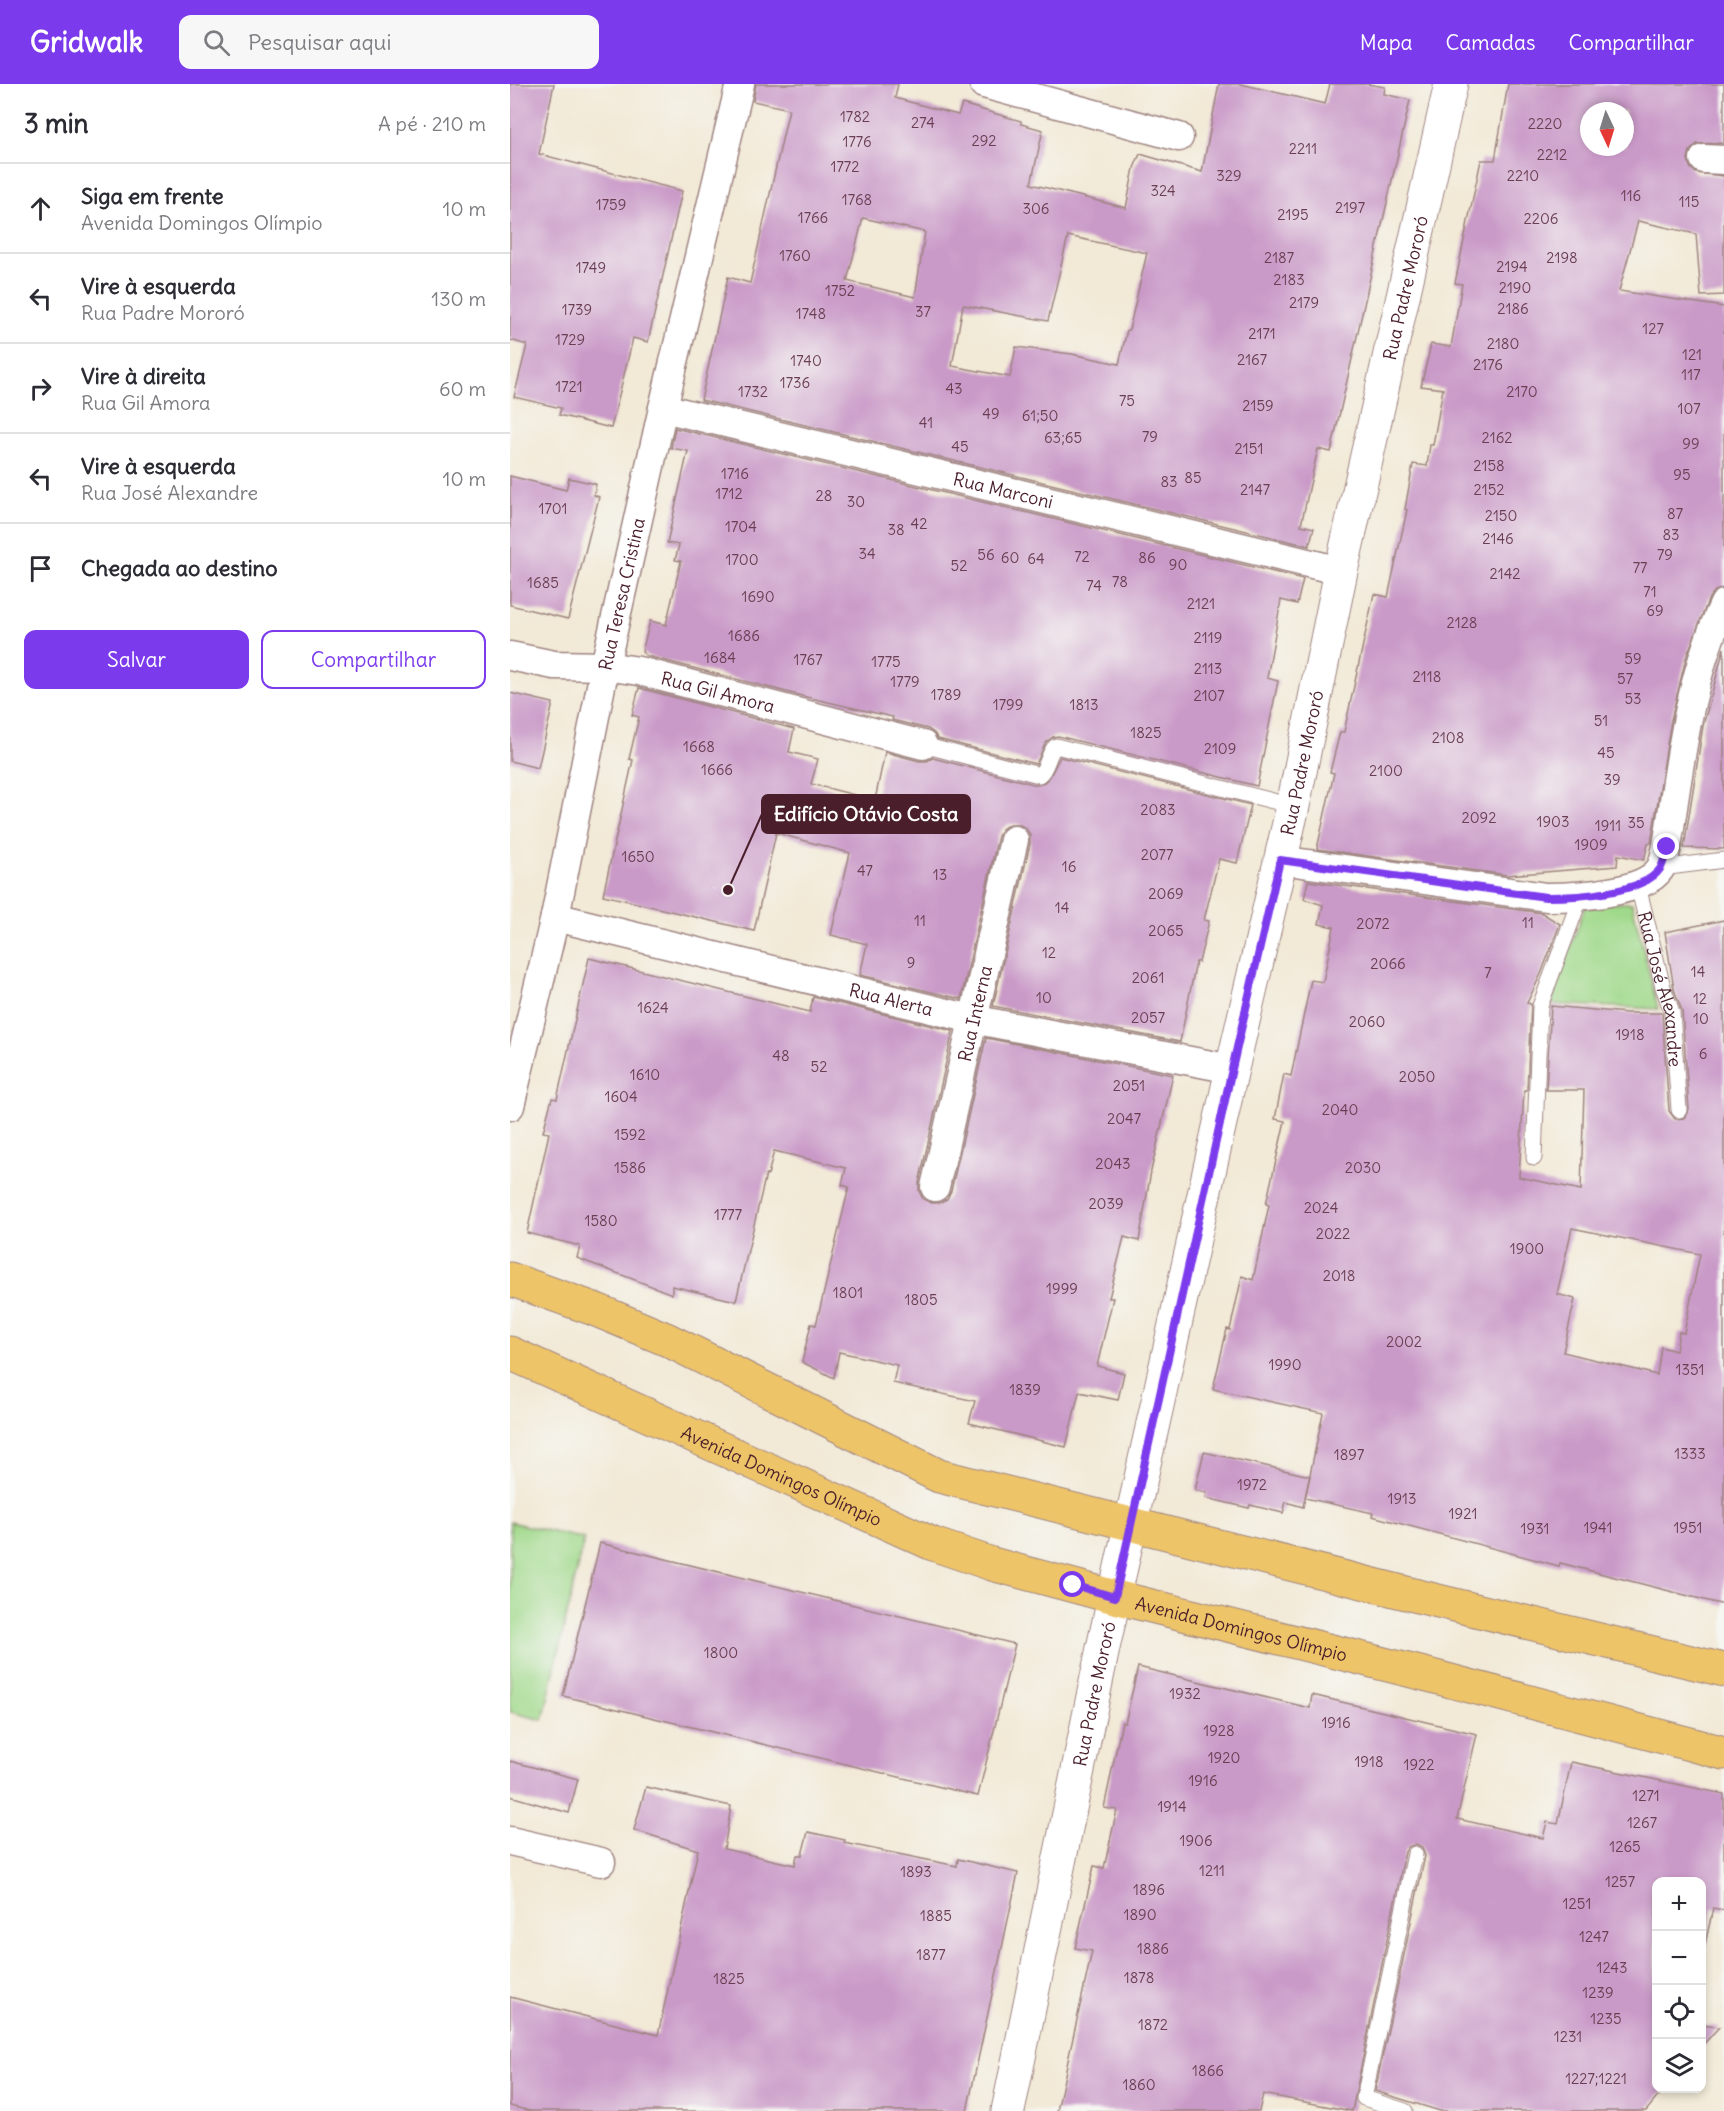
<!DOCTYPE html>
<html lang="pt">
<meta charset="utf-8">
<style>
:root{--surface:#fff;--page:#f7f7f7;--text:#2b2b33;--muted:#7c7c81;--line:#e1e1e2;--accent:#7c3aed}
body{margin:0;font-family:Delius,sans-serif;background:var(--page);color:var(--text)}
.controls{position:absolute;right:18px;bottom:18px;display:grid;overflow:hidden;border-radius:12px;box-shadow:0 3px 9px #0003}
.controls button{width:54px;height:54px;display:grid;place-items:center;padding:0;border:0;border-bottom:2px solid var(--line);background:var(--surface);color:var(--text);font:30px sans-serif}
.compass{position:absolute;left:1070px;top:18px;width:54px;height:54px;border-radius:50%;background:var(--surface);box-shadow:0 3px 9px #0003;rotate:176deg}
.stop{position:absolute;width:18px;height:18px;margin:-14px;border:4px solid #7c3aed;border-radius:50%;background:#fff}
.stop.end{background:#7c3aed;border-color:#fff;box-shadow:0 2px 6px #0008}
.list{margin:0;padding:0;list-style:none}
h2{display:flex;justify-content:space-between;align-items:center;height:78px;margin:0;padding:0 24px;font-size:26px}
h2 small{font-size:20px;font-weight:400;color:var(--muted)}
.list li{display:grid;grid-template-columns:39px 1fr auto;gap:18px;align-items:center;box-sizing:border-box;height:90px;padding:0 24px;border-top:2px solid var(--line)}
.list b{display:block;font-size:22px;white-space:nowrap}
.list p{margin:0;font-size:20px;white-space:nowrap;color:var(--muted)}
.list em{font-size:20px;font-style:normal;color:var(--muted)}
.actions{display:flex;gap:12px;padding:18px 24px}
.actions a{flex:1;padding:14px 0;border:2px solid var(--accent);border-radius:12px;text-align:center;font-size:21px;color:var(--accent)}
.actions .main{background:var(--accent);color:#fff}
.icon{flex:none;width:33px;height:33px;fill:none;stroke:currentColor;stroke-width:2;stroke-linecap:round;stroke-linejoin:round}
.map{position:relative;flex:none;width:1214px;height:2027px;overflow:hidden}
header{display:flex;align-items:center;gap:36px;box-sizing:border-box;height:84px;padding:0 30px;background:var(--accent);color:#fff}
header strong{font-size:28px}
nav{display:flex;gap:33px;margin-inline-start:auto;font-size:21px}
.search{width:420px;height:54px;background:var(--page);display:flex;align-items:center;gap:15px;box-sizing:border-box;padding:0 21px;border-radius:12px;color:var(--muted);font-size:22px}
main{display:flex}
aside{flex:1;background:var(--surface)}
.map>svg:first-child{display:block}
.green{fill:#a0d98b;stroke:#757c5b;stroke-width:1.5}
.building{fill:#c999c7;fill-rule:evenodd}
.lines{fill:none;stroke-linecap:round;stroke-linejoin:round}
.service-casing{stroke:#9e8480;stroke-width:17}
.minor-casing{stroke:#9e8480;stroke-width:31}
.tertiary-casing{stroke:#9e8480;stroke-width:35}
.primary-casing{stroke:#9e8480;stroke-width:35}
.service{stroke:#fff;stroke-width:15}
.minor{stroke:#fff;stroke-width:28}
.tertiary{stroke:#fff;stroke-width:33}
.primary{stroke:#eec469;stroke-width:33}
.route{stroke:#7c3aed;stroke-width:8}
.labels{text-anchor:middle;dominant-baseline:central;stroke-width:5;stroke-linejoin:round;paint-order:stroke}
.number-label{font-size:15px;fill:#6a3e52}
.street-label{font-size:18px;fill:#4a1f2b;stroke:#f6f6f2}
.leader{fill:none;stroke:#4a1f2b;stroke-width:2}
.callout-dot{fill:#4a1f2b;stroke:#f6f6f2;stroke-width:2}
.callout{fill:#4a1f2b;stroke:#4a1f2b;stroke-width:2}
.callout-label{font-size:20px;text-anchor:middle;font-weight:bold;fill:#fff}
</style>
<header>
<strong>Gridwalk</strong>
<div class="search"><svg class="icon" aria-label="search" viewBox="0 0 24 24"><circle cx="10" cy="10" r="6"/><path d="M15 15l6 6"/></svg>Pesquisar aqui</div>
<nav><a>Mapa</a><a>Camadas</a><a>Compartilhar</a></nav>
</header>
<main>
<aside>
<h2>3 min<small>A pé · 210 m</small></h2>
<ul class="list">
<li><svg class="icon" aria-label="ahead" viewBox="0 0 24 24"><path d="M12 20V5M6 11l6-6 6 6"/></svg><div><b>Siga em frente</b><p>Avenida Domingos Olímpio</p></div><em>10 m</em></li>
<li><svg class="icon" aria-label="left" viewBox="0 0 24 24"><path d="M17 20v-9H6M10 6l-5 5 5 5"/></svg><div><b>Vire à esquerda</b><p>Rua Padre Mororó</p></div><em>130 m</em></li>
<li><svg class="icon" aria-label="right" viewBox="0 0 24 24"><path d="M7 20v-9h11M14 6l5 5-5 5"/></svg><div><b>Vire à direita</b><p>Rua Gil Amora</p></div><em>60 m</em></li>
<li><svg class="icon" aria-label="left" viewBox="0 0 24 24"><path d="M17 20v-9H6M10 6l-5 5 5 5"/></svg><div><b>Vire à esquerda</b><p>Rua José Alexandre</p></div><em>10 m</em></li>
<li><svg class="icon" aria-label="arrive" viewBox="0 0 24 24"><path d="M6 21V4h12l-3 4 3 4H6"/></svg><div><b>Chegada ao destino</b></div></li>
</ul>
<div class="actions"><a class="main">Salvar</a><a>Compartilhar</a></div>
</aside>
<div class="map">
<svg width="1214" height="2027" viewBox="0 0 1214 2027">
<rect width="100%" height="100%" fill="#f6f6f2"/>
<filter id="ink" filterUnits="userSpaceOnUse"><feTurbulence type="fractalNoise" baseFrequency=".0167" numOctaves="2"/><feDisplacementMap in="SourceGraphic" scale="12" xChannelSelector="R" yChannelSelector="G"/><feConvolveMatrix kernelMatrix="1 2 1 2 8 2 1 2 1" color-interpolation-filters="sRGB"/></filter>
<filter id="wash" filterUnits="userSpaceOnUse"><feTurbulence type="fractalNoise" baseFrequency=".008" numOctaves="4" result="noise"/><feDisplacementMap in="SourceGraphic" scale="24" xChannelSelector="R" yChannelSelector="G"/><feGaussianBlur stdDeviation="1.35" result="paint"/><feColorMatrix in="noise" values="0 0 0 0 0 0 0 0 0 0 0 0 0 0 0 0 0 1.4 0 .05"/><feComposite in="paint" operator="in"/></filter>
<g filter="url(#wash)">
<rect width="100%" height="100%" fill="#f2e9d6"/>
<g class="green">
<polygon points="1076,819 1122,819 1148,925 1041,920"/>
<polygon points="0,1438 74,1455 33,1636 0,1628"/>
</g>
<g id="blocks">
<g class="building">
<polygon points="0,0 44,0 29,70 172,107 138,258 123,254 101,344 49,331 51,324 4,313 17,261 0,256"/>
<path d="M246 0H388L385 14 448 31 452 20 511 37V40L533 46 521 100 616 124 624 84 630 70 692 88 709 0H731L815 20 820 0H858L875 3 874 10 900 16 821 368 808 365 791 441 804 444 799 462 191 316 218 193 240 199 279 25 243 17ZM353 134 415 148 405 213 337 197ZM558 152 637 169 619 246H617L609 280 562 270 506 263 500 293 442 282 453 221 538 237Z"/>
<path d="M998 0H1214V59L1187 60 1180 67 1178 75 1180 83 1186 89 1214 92V211L1191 212 1186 150 1128 137 1109 207 1214 223V504L1205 507 1199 514 1176 574 1161 636 1141 759 1138 760 1134 776 1108 771 1107 782 997 791 807 765 824 689 820 688 830 648H834L864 510 878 513 897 426 895 425 903 380 917 382 920 361H923L933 305 911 302 921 260 941 263 952 200 945 199 971 76H985ZM1079 27H1115V63H1079Z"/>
<polygon points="165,344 793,495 787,520 771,516 757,594 768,597 747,702 548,652 543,653 536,658 526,680 428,655 424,649 418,645 382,636 383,633 292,612 137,572 132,568 140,537 156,541 171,477 165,476 169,461 157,459 178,367 161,364"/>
<polygon points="0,392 56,406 59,394 86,400 84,411 89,413 58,535 0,521"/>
<polygon points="1214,564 1214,765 1174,764 1193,642"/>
<polygon points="129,604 284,645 279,668 308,675 301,700 365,716 375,668 409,677 417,677 423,674 527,701 532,700 539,694 550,673 741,721 727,779 709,775 694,836 699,837 689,878 686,878 670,958 483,922 520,760 520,751 516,744 508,740 499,740 492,745 488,752 451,915 350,891 357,860 321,851 340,769 266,749 244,847 93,811 123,676 119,675 129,633 122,631"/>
<polygon points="0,609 43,619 28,684 0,677"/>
<path d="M798 797 1032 829 1050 840 1031 890 1017 919 1021 920 1017 1006H1014L1009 1093 1071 1106 1074 1006H1036L1041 922 1117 929H1152L1159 1027 1165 1035 1174 1034 1179 1025 1172 927 1164 905 1155 848 1214 836V1521L1050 1479 1049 1482 862 1432 863 1429 795 1414 813 1329 703 1305 717 1245 720 1246 732 1192 743 1196 759 1121 756 1120 775 1037 765 1035 774 990 781 992 801 896 813 898 824 843 809 840 813 821 794 815ZM1062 1144 1190 1170 1174 1249 1169 1248 1166 1267 1151 1263 1147 1291 1053 1268 1065 1215 1047 1210Z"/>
<polygon points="79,874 300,928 303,913 443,947 409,1099 409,1107 413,1115 422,1119 429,1119 437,1115 441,1107 476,954 663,991 641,1087 629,1157 614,1153 599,1214 603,1214 587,1282 614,1289 608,1316 569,1308 556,1363 459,1339 465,1317 383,1299 387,1281 329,1268 324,1294 292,1278 301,1240 306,1241 339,1103 332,1101 336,1084 264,1067 258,1091 256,1090 226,1217 162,1202 162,1210 67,1174 70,1162 17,1149 39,1049 33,1048 42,1014 47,1015"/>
<polygon points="694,1368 800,1392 793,1423 776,1418 773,1429 740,1421 739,1424 696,1414 697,1409 685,1406"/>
<polygon points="90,1459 505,1560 468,1712 53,1612"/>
<polygon points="628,1583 800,1624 802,1611 967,1650 947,1735 1033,1754 1037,1738 1048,1740 1061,1678 1214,1710 1214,1826 1203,1824 1191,1879 1191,1797 1146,1797 1146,2004 1155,2004 1136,2027 930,2027 865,2007 915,1772 912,1763 906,1760 898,1763 895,1768 842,2027 753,2010 749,2027 547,2027 582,1867 565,1864 584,1782 594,1784 607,1726 594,1724 612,1638 615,1639"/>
<polygon points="0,1677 68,1695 59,1729 0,1712"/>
<polygon points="136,1703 221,1722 214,1765 285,1781 287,1771 292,1771 298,1748 335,1756 334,1759 447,1782 448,1775 508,1789 457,2027 20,2027 0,2022 0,1913 148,1951 188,1766 124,1746"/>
<polygon points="1191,1941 1209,1943 1191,1963"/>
</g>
</g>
</g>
<g filter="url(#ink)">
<use href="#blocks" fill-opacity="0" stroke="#9e8480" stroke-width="1.5"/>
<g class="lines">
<g class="service-casing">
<g id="service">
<path d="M413 661 529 691C539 683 537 669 546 662L783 722"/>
<polyline points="1151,784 1214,776"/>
<path id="s1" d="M1128 802 1153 903 1162 928 1169 1026"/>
<polyline points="1024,1074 1030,922 1071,812"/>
<polyline points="895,2027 854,2014 905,1770"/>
</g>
</g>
<g class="minor-casing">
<g id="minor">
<polyline points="474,0 669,53"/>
<polyline points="1194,75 1214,76"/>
<path id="s2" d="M153 324 831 487"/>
<path id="s3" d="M0 572 44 581 95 582 129 587 413 661"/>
<path d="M770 776 1036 813C1064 813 1133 810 1150 785 1154 779 1155 769 1157 763 1170 681 1178 595 1214 520"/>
<path id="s4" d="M45 833 462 935 722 985"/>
<path id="s5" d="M0 1022 45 833 95 582 153 324 230 0"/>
<path id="s6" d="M425 1103 504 756"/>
<polyline points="0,1757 91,1778"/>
</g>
</g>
<g class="tertiary-casing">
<g id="tertiary">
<path id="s7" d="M498 2027 593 1564 722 985 783 722 831 487 941 0"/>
</g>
</g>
<g class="primary-casing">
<g id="primary">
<polyline points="0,1195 84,1225 158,1256 429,1392 924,1516 1214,1586"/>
<path id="s8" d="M0 1269 423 1460 482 1480 605 1513 914 1590 1214 1669"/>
</g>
</g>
<use href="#service" class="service"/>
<use href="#minor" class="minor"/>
<use href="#tertiary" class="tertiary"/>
<use href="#primary" class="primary"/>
</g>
</g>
<g class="lines" filter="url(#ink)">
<path class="route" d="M563 1501 605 1513 722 985 770 776 1036 813C1064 813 1133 810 1150 785 1154 780 1155 769 1157 763"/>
</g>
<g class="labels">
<g class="number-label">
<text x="345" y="32">1782</text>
<text x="413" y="38">274</text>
<text x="1035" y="39">2220</text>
<text x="474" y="56">292</text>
<text x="347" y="57">1776</text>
<text x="793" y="64">2211</text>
<text x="1042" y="70">2212</text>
<text x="335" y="82">1772</text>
<text x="719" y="91">329</text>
<text x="1013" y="91">2210</text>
<text x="653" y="106">324</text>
<text x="1121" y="111">116</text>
<text x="347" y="115">1768</text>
<text x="1179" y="117">115</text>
<text x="101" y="120">1759</text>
<text x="840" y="123">2197</text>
<text x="526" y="124">306</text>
<text x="783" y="130">2195</text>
<text x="303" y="133">1766</text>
<text x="1031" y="134">2206</text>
<text x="285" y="171">1760</text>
<text x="769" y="173">2187</text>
<text x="1052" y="173">2198</text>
<text x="1002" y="182">2194</text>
<text x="81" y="183">1749</text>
<text x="779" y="195">2183</text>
<text x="1005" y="203">2190</text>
<text x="330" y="206">1752</text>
<text x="794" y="218">2179</text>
<text x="1003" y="224">2186</text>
<text x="67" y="225">1739</text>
<text x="413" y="227">37</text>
<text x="301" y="229">1748</text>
<text x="1143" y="244">127</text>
<text x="752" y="249">2171</text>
<text x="60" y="255">1729</text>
<text x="993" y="259">2180</text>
<text x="1182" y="270">121</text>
<text x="742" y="275">2167</text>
<text x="296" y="276">1740</text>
<text x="978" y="280">2176</text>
<text x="1181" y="290">117</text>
<text x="285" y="298">1736</text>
<text x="59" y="302">1721</text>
<text x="444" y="304">43</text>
<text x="243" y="307">1732</text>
<text x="1012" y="307">2170</text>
<text x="617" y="316">75</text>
<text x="748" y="321">2159</text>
<text x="1179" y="324">107</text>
<text x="481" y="329">49</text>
<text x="530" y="331">61;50</text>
<text x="416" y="338">41</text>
<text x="640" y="352">79</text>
<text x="553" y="353">63;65</text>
<text x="987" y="353">2162</text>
<text x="1181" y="359">99</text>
<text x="450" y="362">45</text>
<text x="739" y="364">2151</text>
<text x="979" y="381">2158</text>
<text x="225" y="389">1716</text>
<text x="1172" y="390">95</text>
<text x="683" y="393">85</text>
<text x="659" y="397">83</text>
<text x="745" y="405">2147</text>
<text x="979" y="405">2152</text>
<text x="219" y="409">1712</text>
<text x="314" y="411">28</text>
<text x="346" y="417">30</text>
<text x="43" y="424">1701</text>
<text x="1165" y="429">87</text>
<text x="991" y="431">2150</text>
<text x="409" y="439">42</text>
<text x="231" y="442">1704</text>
<text x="386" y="445">38</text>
<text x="1161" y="450">83</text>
<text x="988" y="454">2146</text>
<text x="357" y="469">34</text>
<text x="476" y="470">56</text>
<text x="1155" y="470">79</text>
<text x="572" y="472">72</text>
<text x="500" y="473">60</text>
<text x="637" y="473">86</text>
<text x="526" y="474">64</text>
<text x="232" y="475">1700</text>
<text x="668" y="480">90</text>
<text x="449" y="481">52</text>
<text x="1130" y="483">77</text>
<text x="995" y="489">2142</text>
<text x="610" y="497">78</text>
<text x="33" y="498">1685</text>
<text x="584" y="501">74</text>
<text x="1140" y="507">71</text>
<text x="248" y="512">1690</text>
<text x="691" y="519">2121</text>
<text x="1145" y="526">69</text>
<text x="952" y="538">2128</text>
<text x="234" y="551">1686</text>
<text x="698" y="553">2119</text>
<text x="210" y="573">1684</text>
<text x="1123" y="574">59</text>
<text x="298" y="575">1767</text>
<text x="376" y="577">1775</text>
<text x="698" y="584">2113</text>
<text x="917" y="592">2118</text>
<text x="1115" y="594">57</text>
<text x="395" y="597">1779</text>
<text x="436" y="610">1789</text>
<text x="699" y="611">2107</text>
<text x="1123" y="614">53</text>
<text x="498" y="620">1799</text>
<text x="574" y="620">1813</text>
<text x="1091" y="636">51</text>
<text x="636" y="648">1825</text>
<text x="938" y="653">2108</text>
<text x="189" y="662">1668</text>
<text x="710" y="664">2109</text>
<text x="1096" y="668">45</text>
<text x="207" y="685">1666</text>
<text x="876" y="686">2100</text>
<text x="1102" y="695">39</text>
<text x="648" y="725">2083</text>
<text x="969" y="733">2092</text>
<text x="1043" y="737">1903</text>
<text x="1126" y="738">35</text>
<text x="1098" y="741">1911</text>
<text x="1081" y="760">1909</text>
<text x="647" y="770">2077</text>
<text x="128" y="772">1650</text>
<text x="559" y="782">16</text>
<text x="355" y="786">47</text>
<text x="430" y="790">13</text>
<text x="656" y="809">2069</text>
<text x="552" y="823">14</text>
<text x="410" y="836">11</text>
<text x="1018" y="838">11</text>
<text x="863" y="839">2072</text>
<text x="656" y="846">2065</text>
<text x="539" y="868">12</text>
<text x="401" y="878">9</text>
<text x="878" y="879">2066</text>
<text x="1188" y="887">14</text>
<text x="978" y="888">7</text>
<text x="638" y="893">2061</text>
<text x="534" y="913">10</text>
<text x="1190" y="914">12</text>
<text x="143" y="923">1624</text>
<text x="638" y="933">2057</text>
<text x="1191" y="934">10</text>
<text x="857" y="937">2060</text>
<text x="1120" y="950">1918</text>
<text x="1193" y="969">6</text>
<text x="271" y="971">48</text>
<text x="309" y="982">52</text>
<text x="135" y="990">1610</text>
<text x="907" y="992">2050</text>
<text x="619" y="1001">2051</text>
<text x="111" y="1012">1604</text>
<text x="830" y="1025">2040</text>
<text x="614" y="1034">2047</text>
<text x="120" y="1050">1592</text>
<text x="603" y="1079">2043</text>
<text x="120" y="1083">1586</text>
<text x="853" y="1083">2030</text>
<text x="596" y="1119">2039</text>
<text x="811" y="1123">2024</text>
<text x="218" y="1130">1777</text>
<text x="91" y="1136">1580</text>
<text x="823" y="1149">2022</text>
<text x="1017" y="1164">1900</text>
<text x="829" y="1191">2018</text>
<text x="552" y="1204">1999</text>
<text x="338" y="1208">1801</text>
<text x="411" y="1215">1805</text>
<text x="894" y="1257">2002</text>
<text x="775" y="1280">1990</text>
<text x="1180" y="1285">1351</text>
<text x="515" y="1305">1839</text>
<text x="1180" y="1369">1333</text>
<text x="839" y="1370">1897</text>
<text x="742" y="1400">1972</text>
<text x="892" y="1414">1913</text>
<text x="953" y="1429">1921</text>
<text x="1088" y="1443">1941</text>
<text x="1178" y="1443">1951</text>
<text x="1025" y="1444">1931</text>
<text x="211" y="1568">1800</text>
<text x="675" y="1609">1932</text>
<text x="826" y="1638">1916</text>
<text x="709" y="1646">1928</text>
<text x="714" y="1673">1920</text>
<text x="859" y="1677">1918</text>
<text x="909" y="1680">1922</text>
<text x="693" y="1696">1916</text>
<text x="1136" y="1711">1271</text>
<text x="662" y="1722">1914</text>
<text x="1132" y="1738">1267</text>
<text x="686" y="1756">1906</text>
<text x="1115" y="1762">1265</text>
<text x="702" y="1786">1211</text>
<text x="406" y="1787">1893</text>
<text x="1110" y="1797">1257</text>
<text x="639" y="1805">1896</text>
<text x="1067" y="1819">1251</text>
<text x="630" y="1830">1890</text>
<text x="426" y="1831">1885</text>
<text x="1084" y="1852">1247</text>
<text x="643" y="1864">1886</text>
<text x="421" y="1870">1877</text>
<text x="1102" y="1883">1243</text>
<text x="629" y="1893">1878</text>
<text x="219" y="1894">1825</text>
<text x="1088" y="1908">1239</text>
<text x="1096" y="1934">1235</text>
<text x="643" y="1940">1872</text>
<text x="1058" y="1952">1231</text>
<text x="698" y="1986">1866</text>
<text x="1086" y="1994">1227;1221</text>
<text x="629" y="2000">1860</text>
</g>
<g class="street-label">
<text stroke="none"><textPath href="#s7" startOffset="1866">Rua Padre Mororó</textPath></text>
<text stroke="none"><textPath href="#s2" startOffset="350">Rua Marconi</textPath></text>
<text stroke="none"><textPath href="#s5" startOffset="524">Rua Teresa Cristina</textPath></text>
<text stroke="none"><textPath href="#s3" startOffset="212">Rua Gil Amora</textPath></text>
<text stroke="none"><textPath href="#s7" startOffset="1380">Rua Padre Mororó</textPath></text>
<text stroke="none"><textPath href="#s1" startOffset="106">Rua José Alexandre</textPath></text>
<text stroke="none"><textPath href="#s4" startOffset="346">Rua Alerta</textPath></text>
<text stroke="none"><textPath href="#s6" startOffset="178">Rua Interna</textPath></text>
<text stroke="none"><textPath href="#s8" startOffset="298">Avenida Domingos Olímpio</textPath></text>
<text stroke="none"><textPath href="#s8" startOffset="784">Avenida Domingos Olímpio</textPath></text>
<text stroke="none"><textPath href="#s7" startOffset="426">Rua Padre Mororó</textPath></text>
</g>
</g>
<path class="leader" d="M218 806L252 730"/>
<circle class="callout-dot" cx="218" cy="806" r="6"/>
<rect class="callout" x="252" y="711" width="208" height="38" rx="6"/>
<g class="callout-label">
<text x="356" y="737">Edifício Otávio Costa</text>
</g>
</svg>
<div class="controls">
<button>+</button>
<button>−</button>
<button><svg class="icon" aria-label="locate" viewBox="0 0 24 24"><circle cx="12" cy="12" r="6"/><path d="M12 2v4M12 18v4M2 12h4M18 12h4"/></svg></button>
<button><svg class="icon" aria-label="layers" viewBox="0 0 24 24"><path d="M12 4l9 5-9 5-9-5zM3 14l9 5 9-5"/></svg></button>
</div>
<svg class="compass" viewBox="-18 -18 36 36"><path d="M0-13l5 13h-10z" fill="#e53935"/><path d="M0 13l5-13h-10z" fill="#7c7c81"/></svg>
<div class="stop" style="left:563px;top:1501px"></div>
<div class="stop end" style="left:1157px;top:763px"></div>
</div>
</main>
